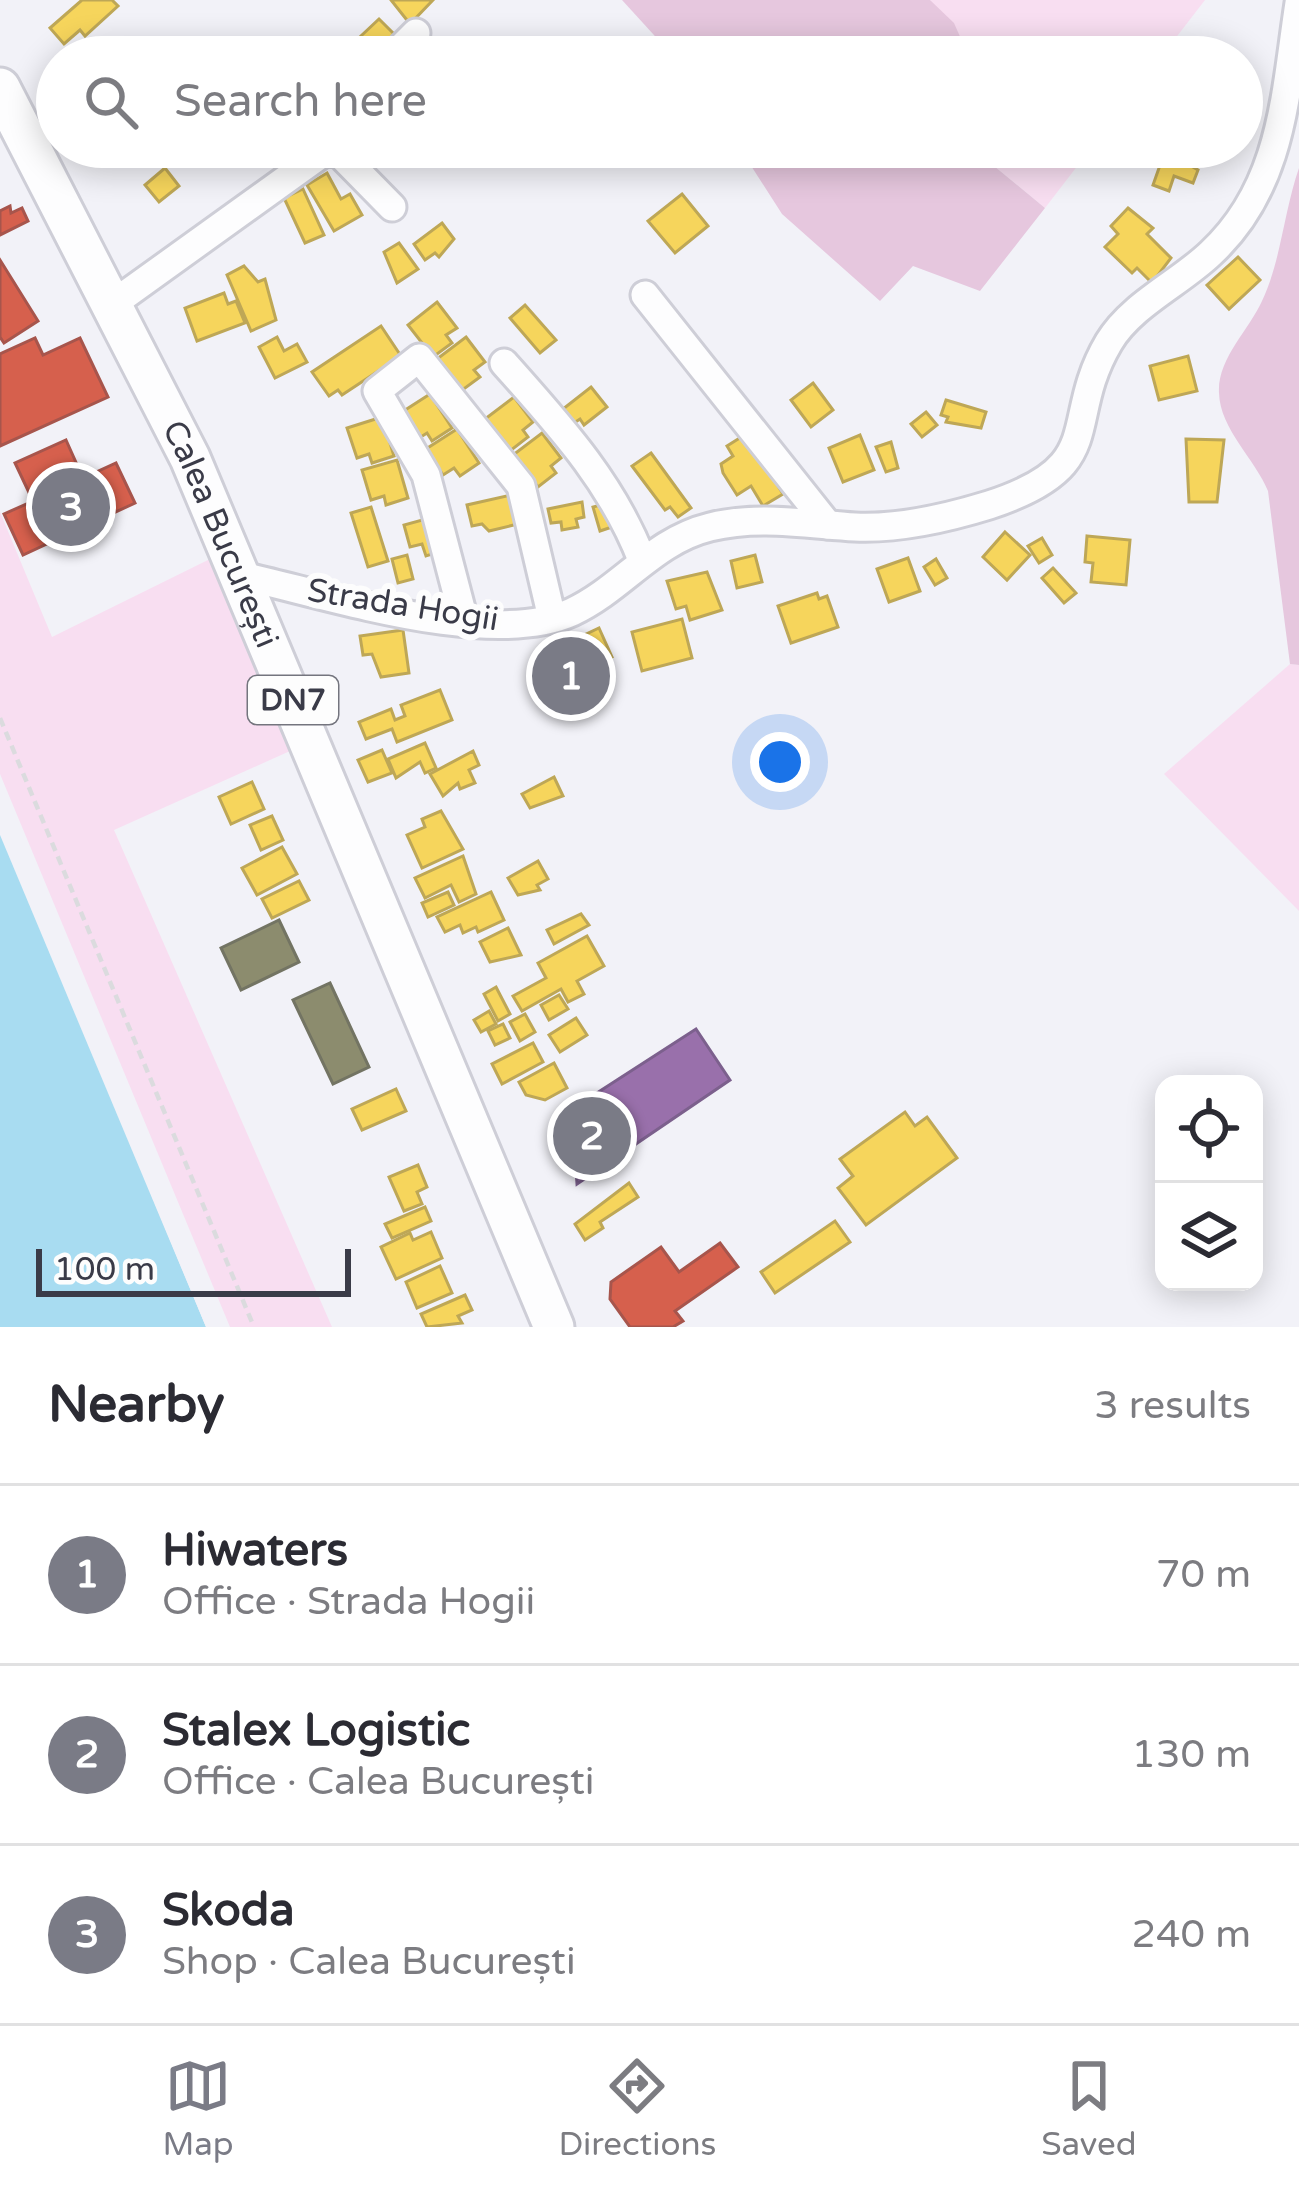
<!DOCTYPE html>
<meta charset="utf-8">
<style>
:root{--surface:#fff;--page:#f7f7f7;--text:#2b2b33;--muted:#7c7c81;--line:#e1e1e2;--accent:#7a7b86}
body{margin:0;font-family:"Varela Round",sans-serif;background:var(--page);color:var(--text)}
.controls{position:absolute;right:36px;bottom:36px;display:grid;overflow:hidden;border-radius:24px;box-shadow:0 6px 30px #0003}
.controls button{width:108px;height:108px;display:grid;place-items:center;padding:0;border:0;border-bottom:3px solid var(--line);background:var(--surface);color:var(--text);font:60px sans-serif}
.scale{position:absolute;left:36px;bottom:30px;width:315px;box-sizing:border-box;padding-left:12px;border:6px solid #3a3b48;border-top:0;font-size:33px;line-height:42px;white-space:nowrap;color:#3a3b48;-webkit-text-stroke:9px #fdfdfd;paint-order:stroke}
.you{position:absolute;left:780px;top:762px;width:42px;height:42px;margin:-30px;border:9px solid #fff;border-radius:50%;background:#1a73e8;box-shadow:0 0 0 18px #1a73e833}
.badge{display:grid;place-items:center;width:78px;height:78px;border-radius:50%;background:var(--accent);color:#fff;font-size:39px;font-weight:700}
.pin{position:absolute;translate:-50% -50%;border:6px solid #fff;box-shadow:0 3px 12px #0006}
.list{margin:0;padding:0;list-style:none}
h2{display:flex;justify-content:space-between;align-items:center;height:156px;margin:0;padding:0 48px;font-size:51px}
h2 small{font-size:39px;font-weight:400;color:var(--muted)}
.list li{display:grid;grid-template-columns:78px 1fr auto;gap:36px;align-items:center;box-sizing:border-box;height:180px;padding:0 48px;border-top:3px solid var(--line)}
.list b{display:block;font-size:45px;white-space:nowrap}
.list p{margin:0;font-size:39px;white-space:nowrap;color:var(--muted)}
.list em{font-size:39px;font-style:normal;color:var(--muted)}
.icon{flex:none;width:66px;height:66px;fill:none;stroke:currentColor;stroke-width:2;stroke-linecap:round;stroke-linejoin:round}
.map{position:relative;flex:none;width:1299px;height:1327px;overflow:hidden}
.search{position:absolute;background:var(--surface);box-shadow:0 6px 30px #0003;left:36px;right:36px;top:36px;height:132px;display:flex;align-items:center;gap:30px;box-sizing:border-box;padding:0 42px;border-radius:66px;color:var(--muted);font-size:45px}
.sheet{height:696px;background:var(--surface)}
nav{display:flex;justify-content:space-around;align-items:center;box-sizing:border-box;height:168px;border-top:3px solid var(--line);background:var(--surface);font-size:33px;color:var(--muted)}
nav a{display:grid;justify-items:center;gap:6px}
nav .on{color:var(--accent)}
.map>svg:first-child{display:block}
.green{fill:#f8def1}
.forest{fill:#e6c7de}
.water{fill:#a8dcf1}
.pier{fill:#f2f2f8}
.homes{fill:#f6d55c;stroke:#bea756;stroke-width:3}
.shops{fill:#d6604d;stroke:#a7554c;stroke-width:3}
.offices{fill:#9970ab;stroke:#7c608d;stroke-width:3}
.industry{fill:#8c8c6e;stroke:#737463;stroke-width:3}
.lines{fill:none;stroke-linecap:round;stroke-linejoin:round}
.minor-casing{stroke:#ceced7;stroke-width:33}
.highway-casing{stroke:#ceced7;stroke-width:45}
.path{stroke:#dbdbde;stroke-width:4.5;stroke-dasharray:9 6;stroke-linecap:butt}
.minor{stroke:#fdfdfe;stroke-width:27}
.highway{stroke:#fdfdfe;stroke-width:39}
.labels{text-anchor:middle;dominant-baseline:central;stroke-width:12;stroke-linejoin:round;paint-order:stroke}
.shield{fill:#fdfdfd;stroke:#74757e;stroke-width:3}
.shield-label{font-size:30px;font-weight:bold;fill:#3a3b48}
.street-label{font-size:33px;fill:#3a3b48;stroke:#fdfdfd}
</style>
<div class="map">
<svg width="1299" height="1327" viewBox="0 0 1299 1327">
<rect width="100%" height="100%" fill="#f2f2f8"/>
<g class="green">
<polygon points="930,0 1205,0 1161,57 969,57"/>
<polygon points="971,147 1092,147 1045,208"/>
<polygon points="0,512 52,637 212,558 299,747 114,830 332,1327 230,1327 0,774"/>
<polygon points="1290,664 1299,665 1299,911 1164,774"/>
</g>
<g class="forest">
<polygon points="622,0 930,0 954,23 969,57 674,57"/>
<polygon points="739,147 971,147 1045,208 980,291 913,266 880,301 782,214"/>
<path d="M1299 168V665L1290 664 1268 491C1255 459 1220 429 1219 393 1217 359 1249 330 1262 301 1281 261 1284 211 1299 168Z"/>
</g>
<polygon class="water" points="0,835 206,1327 0,1327"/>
<polygon class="pier" points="0,829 6,833 212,1327 206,1327"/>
<g class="homes">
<polygon points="82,0 112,0 118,6 85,36 80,30 64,44 50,28"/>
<polygon points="391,0 433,0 410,24"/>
<polygon points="379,19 399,39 380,57 351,57 345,51"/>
<polygon points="170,147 195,147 175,162 166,150"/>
<polygon points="1165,151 1198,170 1193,183 1174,176 1169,191 1153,185"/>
<polygon points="165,168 179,186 159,202 145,185"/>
<polygon points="327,173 341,199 350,194 362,215 334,231 307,185"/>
<polygon points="303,189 324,235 305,243 284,198"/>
<polygon points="682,194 708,226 675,253 648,221"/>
<polygon points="1128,208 1153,228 1147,234 1171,258 1152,283 1137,268 1132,273 1105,247 1118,234 1111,226"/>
<polygon points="442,223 454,239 439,257 435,253 425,260 414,244"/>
<polygon points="399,243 418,269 397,283 384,252"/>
<polygon points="1238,257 1260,280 1229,309 1207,285"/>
<polygon points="244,266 258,282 265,279 276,320 251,331 227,275"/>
<polygon points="224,293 228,304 236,301 245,323 197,341 185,308"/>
<polygon points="437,302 457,328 446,335 452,343 433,357 408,325"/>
<polygon points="525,305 556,340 540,353 510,318"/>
<polygon points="381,326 401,356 342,395 338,390 329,396 312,372"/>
<polygon points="277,337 284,351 297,344 307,362 275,378 259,347"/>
<polygon points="466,337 485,362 474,370 480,377 461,391 437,359"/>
<polygon points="1188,356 1197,391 1159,400 1150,366"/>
<polygon points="813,383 833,410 811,427 791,400"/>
<polygon points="591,387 607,407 584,425 580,419 574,423 563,409"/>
<polygon points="430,394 452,428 432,441 427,433 416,440 399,414"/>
<polygon points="514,397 533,422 523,430 528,437 510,451 485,419"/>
<polygon points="946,400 986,412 981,428 946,422 948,417 941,415"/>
<polygon points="926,412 937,425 922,437 911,424"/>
<polygon points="382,417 394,456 372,463 369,454 357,458 347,428"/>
<polygon points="457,429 479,463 460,476 454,468 443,475 426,449"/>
<polygon points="542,433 561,458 551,466 556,473 538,487 513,455"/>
<polygon points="746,434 783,494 763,506 751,486 737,495 723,473 721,464 733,456 727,446"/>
<polygon points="860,435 874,470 843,482 829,448"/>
<polygon points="1186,439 1224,440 1217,502 1189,502"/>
<polygon points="891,442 898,468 886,472 876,447"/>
<polygon points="651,453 691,508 678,517 670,507 665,510 632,466"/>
<polygon points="397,460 408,498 386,505 384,496 371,500 362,470"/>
<polygon points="511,495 518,524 489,531 482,524 472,526 467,505"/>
<polygon points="582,502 584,517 576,519 578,527 562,530 561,522 551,523 548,509"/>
<polygon points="608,503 615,526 600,531 593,507"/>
<polygon points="371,507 388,561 368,567 351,513"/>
<polygon points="433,517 442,551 426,556 422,544 410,547 404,525"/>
<polygon points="1005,532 1030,555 1007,580 983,557"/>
<polygon points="1087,536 1130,540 1126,585 1091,582 1093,563 1085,562"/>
<polygon points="1042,538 1052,555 1039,563 1028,546"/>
<polygon points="407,555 413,579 398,583 392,559"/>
<polygon points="755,555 762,582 737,588 731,561"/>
<polygon points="908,558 920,591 889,602 877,569"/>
<polygon points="936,559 947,578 935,585 924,567"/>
<polygon points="1053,568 1076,593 1064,603 1042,578"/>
<polygon points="707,572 722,610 690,620 686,606 676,609 667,581"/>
<polygon points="817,593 819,599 827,596 838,627 791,643 778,606"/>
<polygon points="682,619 692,658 642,671 632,632"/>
<polygon points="599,628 612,657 593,666 580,637"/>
<polygon points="403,630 409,673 381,677 372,654 363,655 360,636"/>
<polygon points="440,690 452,720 397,742 392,729 366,739 359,722 391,709 395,720 405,716 401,705"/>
<polygon points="425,743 436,768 425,773 420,762 396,778 388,759"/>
<polygon points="382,750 392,773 368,782 358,760"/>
<polygon points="473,751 479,765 469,770 475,783 460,789 458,783 443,796 430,774"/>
<polygon points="554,777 563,796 530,808 522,794"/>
<polygon points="252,782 264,809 231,824 219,797"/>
<polygon points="441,811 463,849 422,868 407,835 425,827 422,819"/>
<polygon points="272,816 283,840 261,850 250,825"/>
<polygon points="282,847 297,874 257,895 242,868"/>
<polygon points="463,856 476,894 459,902 451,885 425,898 415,878"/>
<polygon points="538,861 548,879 537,885 540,890 518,895 508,878"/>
<polygon points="299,881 309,900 272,918 262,899"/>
<polygon points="448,892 454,905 428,917 422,903"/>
<polygon points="491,892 504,920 478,932 476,927 463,933 460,925 445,932 437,917"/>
<polygon points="581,914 589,925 554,944 547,930"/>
<polygon points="508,928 521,955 490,962 480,942"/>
<polygon points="587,936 604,966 577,981 584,994 568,1002 561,989 522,1011 513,996 546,978 538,963"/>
<polygon points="496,987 510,1014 498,1021 484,994"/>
<polygon points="559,995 568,1009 549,1020 541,1005"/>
<polygon points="489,1011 496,1024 481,1032 474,1020"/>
<polygon points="525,1014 535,1032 520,1041 510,1022"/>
<polygon points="576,1018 587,1035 560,1052 549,1035"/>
<polygon points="503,1024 510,1038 495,1045 488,1031"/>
<polygon points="533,1043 543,1062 502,1084 492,1064"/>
<polygon points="554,1063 567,1088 545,1100 526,1095 519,1082"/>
<polygon points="396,1089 406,1111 362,1130 352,1109"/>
<polygon points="905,1112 915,1126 927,1117 957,1158 866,1225 838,1188 853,1176 840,1159"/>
<polygon points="418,1165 427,1187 417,1192 422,1204 404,1211 389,1177"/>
<polygon points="629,1183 638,1197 600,1222 603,1228 585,1240 575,1224"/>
<polygon points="425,1207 431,1221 392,1238 385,1224"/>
<polygon points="835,1221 850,1242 775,1293 761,1272"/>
<polygon points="431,1232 442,1258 396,1279 381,1247 410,1233 413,1240"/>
<polygon points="440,1266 452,1293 417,1308 406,1282"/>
<polygon points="465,1295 472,1310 458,1316 462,1323 427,1327 421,1314"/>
</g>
<g class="shops">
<polygon points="10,206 11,213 22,208 28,221 0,235 0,211"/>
<polygon points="0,260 38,321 4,343 0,337"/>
<polygon points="35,338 43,355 80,338 108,397 0,446 0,354"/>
<polygon points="66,440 83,478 116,463 135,503 23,555 4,514 33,501 15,463"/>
<polygon points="720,1243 738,1267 675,1311 683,1321 673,1327 630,1327 610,1299 611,1282 661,1247 679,1272"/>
</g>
<g class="offices">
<polygon points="578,656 591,686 563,697 551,667"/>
<polygon points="696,1029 730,1080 577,1184 572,1109"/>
</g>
<g class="industry">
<polygon points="279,920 299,962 241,990 221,948"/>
<polygon points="330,983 369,1067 333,1084 293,1000"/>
</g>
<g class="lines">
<g class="minor-casing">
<g id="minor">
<polyline points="392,57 416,33"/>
<polyline points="324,152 339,153 392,207"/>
<polyline points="645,295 828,525"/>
<polyline points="114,303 324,152"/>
<path d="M504 363C559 425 612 482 642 560"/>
<path d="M242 576C329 595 490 649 572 612 623 588 653 541 710 527 757 515 807 524 855 527 899 529 947 518 989 505 1111 465 1061 423 1109 342 1132 304 1180 283 1211 253 1283 186 1285 94 1299 3"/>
<polyline points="464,620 426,475 377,391 419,358 521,486 552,618"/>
</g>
</g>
<g class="highway-casing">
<g id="highway">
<path id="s1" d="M0 88 190 458 554 1327"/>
</g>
</g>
<polyline class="path" points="0,718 254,1327"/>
<use href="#minor" class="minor"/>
<use href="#highway" class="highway"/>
</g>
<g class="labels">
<rect class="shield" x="248" y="676" width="90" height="48" rx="9"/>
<g class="shield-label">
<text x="293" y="700">DN7</text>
</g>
<g class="street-label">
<text stroke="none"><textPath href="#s1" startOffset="498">Calea București</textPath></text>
<text transform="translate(403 605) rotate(9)">Strada Hogii</text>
</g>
</g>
</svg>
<div class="controls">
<button><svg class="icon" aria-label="locate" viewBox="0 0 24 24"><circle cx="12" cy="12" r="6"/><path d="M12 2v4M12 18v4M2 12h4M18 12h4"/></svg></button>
<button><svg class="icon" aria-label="layers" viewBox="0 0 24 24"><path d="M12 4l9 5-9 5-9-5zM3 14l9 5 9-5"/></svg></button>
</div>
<div class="scale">100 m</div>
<div class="you"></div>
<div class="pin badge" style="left:571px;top:676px">1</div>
<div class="pin badge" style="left:592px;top:1136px">2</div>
<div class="pin badge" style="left:71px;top:507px">3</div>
<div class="search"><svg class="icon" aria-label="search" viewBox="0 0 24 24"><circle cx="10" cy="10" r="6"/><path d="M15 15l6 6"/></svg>Search here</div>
</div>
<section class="sheet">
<h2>Nearby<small>3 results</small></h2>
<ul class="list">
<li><span class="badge">1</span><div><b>Hiwaters</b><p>Office · Strada Hogii</p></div><em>70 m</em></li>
<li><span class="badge">2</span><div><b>Stalex Logistic</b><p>Office · Calea București</p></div><em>130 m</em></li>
<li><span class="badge">3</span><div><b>Skoda</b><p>Shop · Calea București</p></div><em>240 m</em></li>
</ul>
</section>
<nav>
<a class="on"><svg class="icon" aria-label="map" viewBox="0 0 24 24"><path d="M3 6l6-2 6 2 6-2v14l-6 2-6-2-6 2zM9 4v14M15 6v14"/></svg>Map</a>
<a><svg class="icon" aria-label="directions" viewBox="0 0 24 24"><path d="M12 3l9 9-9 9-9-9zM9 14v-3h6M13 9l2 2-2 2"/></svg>Directions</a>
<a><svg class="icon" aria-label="saved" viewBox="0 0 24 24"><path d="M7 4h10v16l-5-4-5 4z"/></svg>Saved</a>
</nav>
